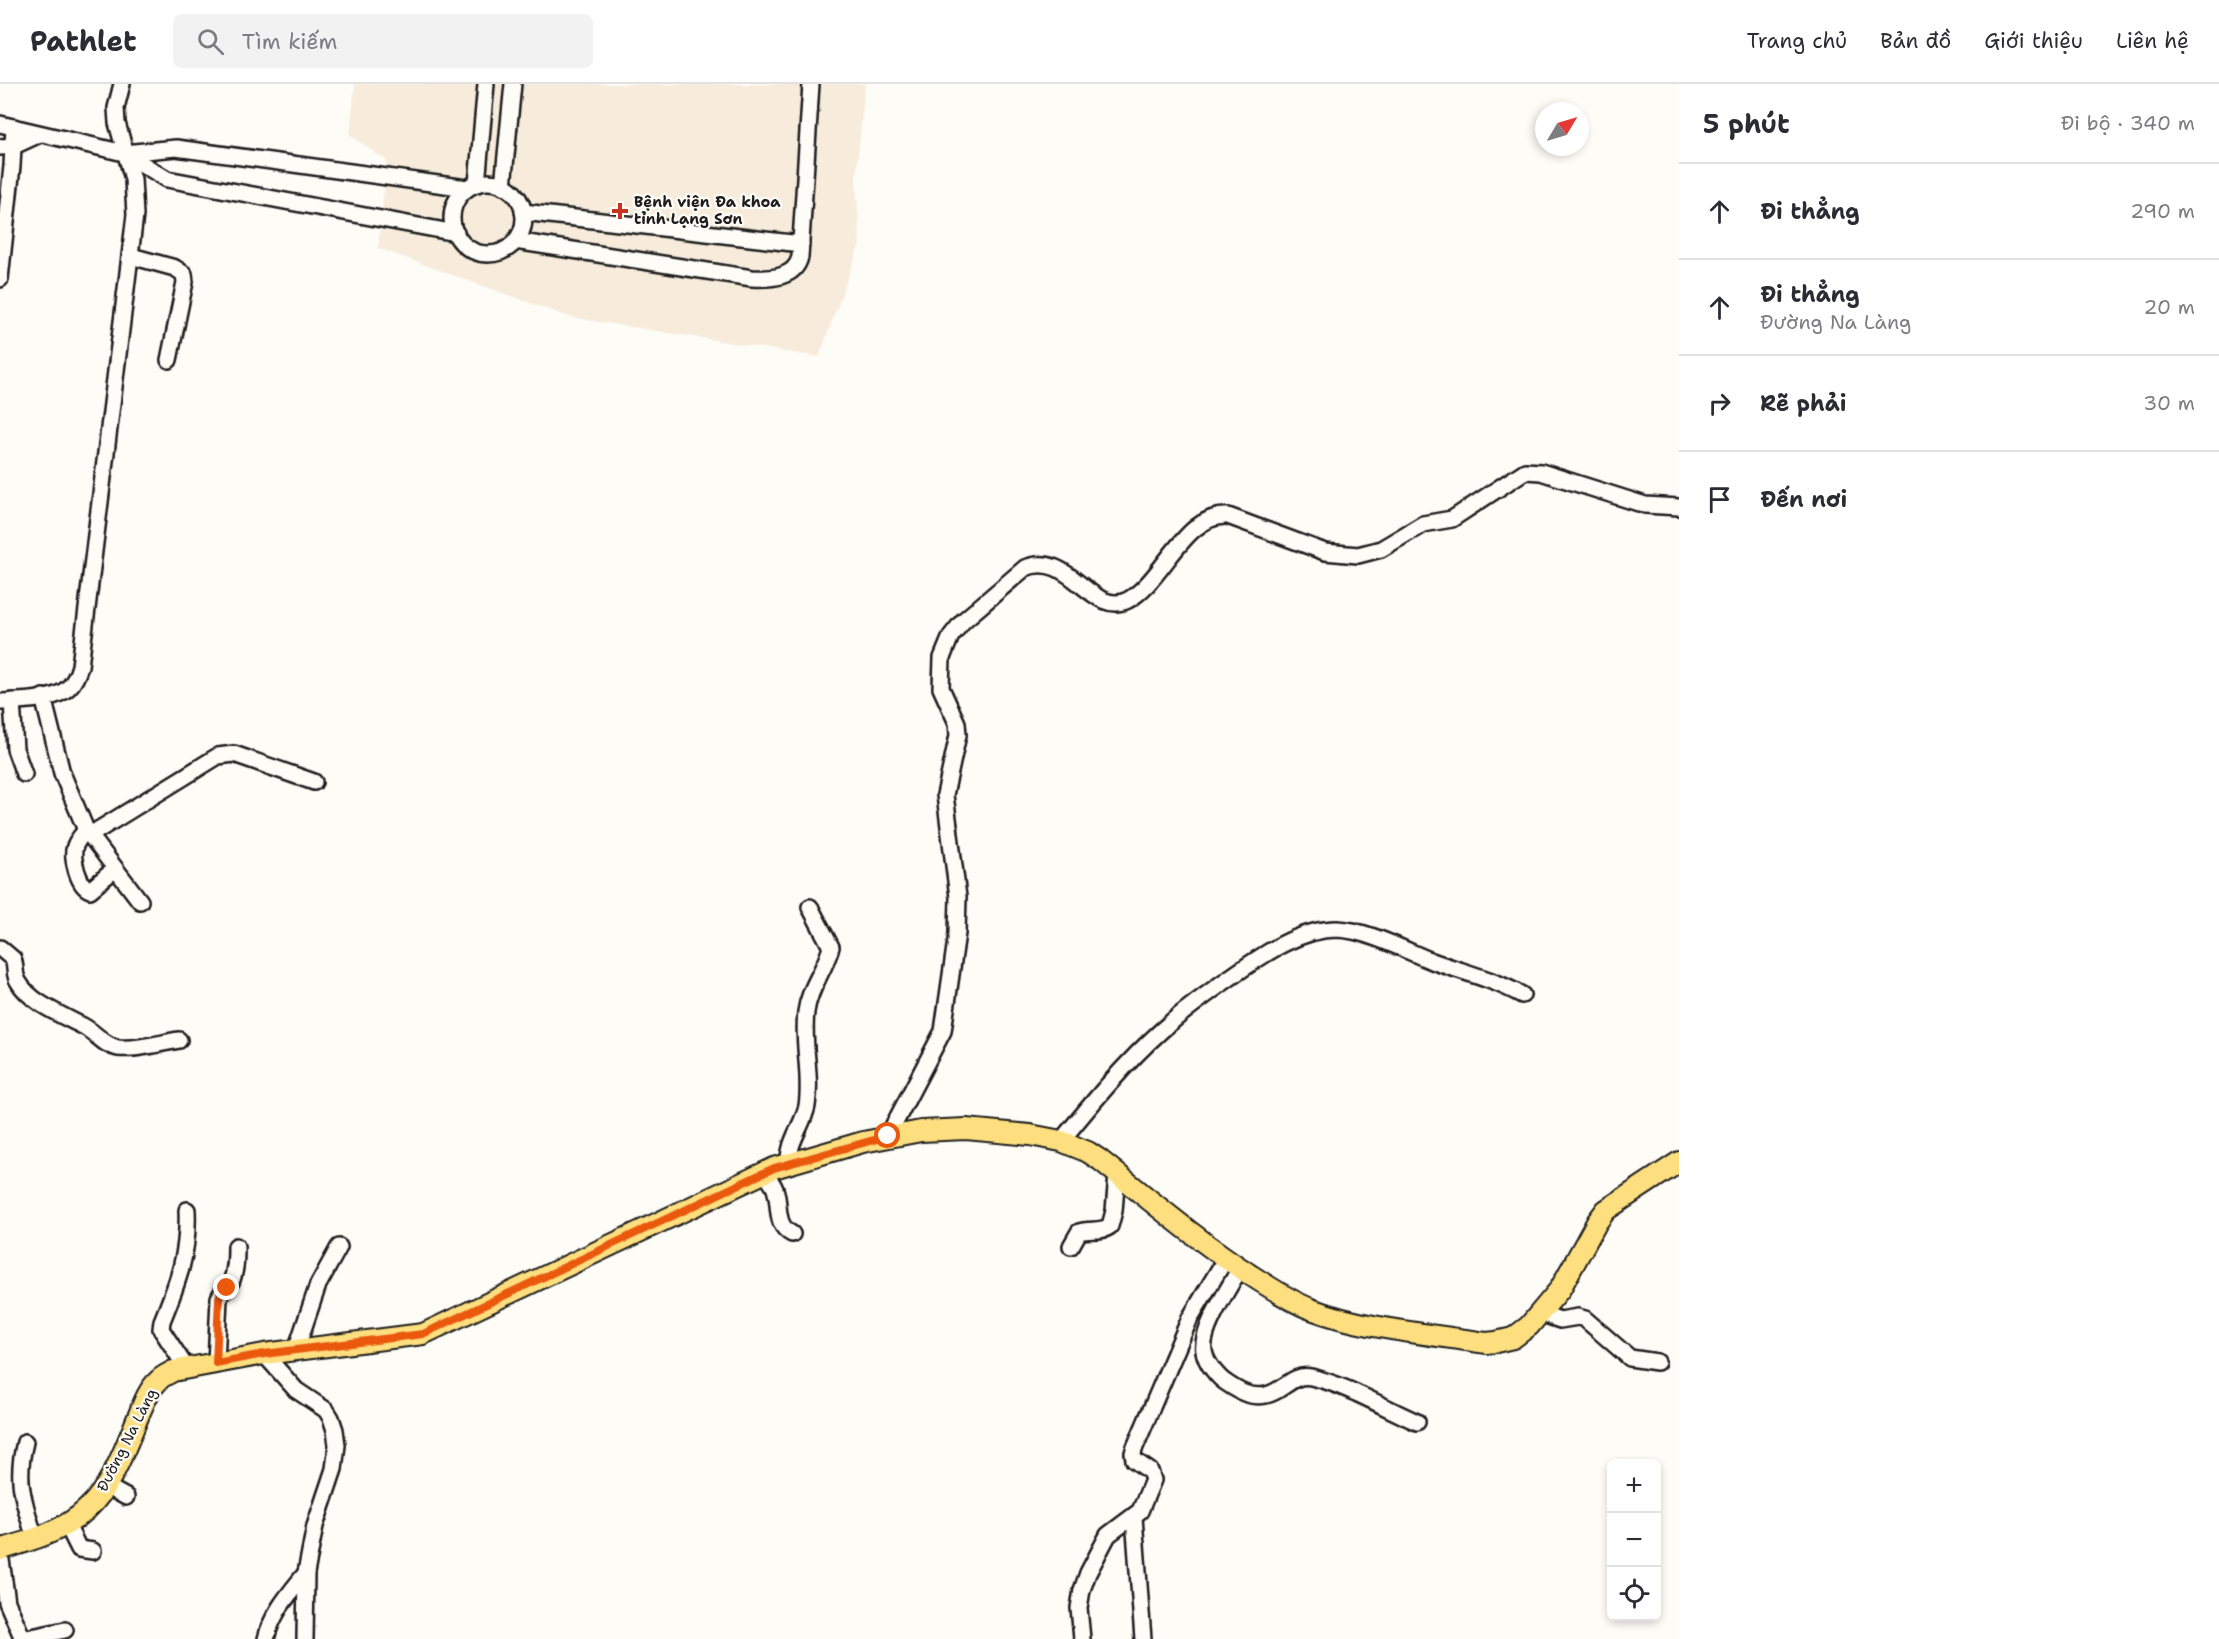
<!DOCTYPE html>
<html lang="vi">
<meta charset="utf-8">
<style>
:root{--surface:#fff;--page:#f2f2f3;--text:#2b2b33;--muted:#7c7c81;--line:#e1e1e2}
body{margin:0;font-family:"Shantell Sans",sans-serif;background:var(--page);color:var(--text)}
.controls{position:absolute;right:18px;bottom:18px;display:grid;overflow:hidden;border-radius:9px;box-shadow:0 3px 9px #0003}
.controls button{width:54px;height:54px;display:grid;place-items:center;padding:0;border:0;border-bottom:2px solid var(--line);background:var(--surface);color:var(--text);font:30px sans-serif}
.compass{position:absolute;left:1535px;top:18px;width:54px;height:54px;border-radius:50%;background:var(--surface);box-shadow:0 3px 9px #0003;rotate:52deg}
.stop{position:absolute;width:18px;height:18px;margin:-14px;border:4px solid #ea580c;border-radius:50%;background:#fff}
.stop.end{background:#ea580c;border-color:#fff;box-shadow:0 2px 6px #0008}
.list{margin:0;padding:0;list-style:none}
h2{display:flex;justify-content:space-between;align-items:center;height:78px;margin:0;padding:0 24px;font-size:26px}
h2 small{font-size:20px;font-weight:400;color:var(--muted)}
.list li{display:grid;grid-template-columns:39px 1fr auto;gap:18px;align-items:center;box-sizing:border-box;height:96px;padding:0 24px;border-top:2px solid var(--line)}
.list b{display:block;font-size:22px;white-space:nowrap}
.list p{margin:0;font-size:20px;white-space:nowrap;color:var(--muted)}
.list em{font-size:20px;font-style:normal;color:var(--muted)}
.icon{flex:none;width:33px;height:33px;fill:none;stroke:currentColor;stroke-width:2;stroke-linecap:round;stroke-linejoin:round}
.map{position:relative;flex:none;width:1679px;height:1555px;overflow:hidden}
header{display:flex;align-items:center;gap:36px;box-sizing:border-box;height:84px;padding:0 30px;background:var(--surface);border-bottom:2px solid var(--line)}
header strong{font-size:28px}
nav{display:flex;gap:33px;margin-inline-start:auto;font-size:21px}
.search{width:420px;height:54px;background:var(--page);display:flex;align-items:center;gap:15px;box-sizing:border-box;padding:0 21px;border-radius:9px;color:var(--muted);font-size:22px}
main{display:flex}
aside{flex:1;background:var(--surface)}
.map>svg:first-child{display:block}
.built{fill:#f7ecdb}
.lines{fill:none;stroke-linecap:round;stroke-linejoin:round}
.minor-casing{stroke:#1c1c1c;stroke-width:20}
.major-casing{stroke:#1c1c1c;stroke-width:24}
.minor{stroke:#fdfcf7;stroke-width:15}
.major{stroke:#fddf80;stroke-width:20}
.route{stroke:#ea580c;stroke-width:8}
.poi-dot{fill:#c8321e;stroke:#fdfcf7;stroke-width:2}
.labels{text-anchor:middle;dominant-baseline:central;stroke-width:4.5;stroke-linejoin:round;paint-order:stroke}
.poi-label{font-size:15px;font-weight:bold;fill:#1c1c1c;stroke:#fdfcf7;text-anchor:start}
.street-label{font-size:15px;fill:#1c1c1c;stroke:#fdfcf7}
</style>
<header>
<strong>Pathlet</strong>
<div class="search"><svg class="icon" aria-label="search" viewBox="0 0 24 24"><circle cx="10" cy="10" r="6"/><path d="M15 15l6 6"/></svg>Tìm kiếm</div>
<nav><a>Trang chủ</a><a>Bản đồ</a><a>Giới thiệu</a><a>Liên hệ</a></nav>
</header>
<main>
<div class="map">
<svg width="1679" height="1555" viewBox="0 0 1679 1555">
<rect width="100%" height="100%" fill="#fdfcf7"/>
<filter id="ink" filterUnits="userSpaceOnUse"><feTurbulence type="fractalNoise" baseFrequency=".0167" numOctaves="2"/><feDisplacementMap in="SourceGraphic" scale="12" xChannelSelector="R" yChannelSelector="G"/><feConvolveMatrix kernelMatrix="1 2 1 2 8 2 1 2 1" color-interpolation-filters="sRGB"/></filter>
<g filter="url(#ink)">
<polygon class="built" points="355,0 865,0 856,94 860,160 819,273 569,233 378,164 387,77 350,51"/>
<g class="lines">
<g class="minor-casing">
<g id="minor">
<polyline points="0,40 124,69 176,64 467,104"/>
<polyline points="0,63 14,62 38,51"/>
<polyline points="124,69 167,95 456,149"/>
<circle cx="488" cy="134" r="36"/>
<polyline points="477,100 486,0"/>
<polyline points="503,102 513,0"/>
<polyline points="523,128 801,160"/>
<path d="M515 157 752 194C771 195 795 194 800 173L811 0"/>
<polyline points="131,172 175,184 184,190 185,198 169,276"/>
<polyline points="0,195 12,82 14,43"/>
<polyline points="43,613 62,689 86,746 140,817"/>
<polyline points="12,617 15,665 24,690"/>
<path d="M0 618C19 617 56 617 69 603 75 597 78 589 80 582L135 131 133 95 117 39 116 24 122 0"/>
<path d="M86 746C82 751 77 756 75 762 71 773 78 802 90 806L115 785"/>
<polyline points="90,751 218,672 234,670 314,698"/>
<path d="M0 864 13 875C16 882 14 891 18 897 30 919 62 931 83 942 95 948 104 962 118 964 137 966 160 959 179 956"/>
<path d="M888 1052 943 947 957 849 958 813 945 711 958 651 957 639 941 604 942 574 951 552 963 537 1025 484C1070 465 1091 534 1128 516 1163 497 1185 429 1228 432L1325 468 1358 471 1381 465 1423 440 1452 435 1525 387 1541 388 1645 421 1679 423"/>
<path d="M1061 1057C1093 1018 1125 979 1162 946 1186 925 1212 906 1238 888 1267 868 1301 845 1337 845 1367 846 1404 866 1432 877 1463 888 1493 895 1522 911"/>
<path d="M789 1079C788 1057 803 1042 807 1022 812 990 802 960 806 928 809 904 825 886 831 863L810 823"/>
<path d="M764 1089C768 1094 773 1099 775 1105 781 1121 774 1141 792 1150"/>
<path d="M1071 1162 1079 1148C1089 1144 1101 1149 1110 1142L1114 1127 1117 1090"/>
<path d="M1240 1184C1230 1203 1200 1246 1204 1267 1206 1279 1218 1294 1228 1300 1240 1308 1251 1314 1266 1311 1283 1308 1292 1289 1311 1293 1344 1300 1385 1324 1417 1338"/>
<polyline points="1540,1229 1560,1236 1578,1233 1585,1235 1630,1274 1657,1278"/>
<polyline points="296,1266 318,1201 339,1163"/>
<polyline points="264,1270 296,1306 326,1326 331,1334 335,1346 337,1361 334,1385 315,1442 306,1489 305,1555"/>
<path d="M216 1279 219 1214C222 1206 228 1205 231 1198 236 1187 236 1174 236 1162"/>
<path d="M187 1285 161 1245 162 1237C178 1198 189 1169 187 1126"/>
<path d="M25 1358C15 1398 24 1417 35 1455"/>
<polyline points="106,1402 126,1413"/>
<polyline points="1134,1433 1143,1555"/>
<polyline points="67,1441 79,1465 93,1467"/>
<polyline points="0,1469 7,1518 23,1555"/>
<polyline points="22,1555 65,1546"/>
<path d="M266 1555C272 1529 289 1510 306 1489"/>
<polyline points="1082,1555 1079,1524 1082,1506 1088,1489 1108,1451 1140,1427 1153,1396 1150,1387 1134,1376 1133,1369 1135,1363 1190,1234 1226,1174"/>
</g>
</g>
<g class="major-casing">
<path id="major" d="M0 1466C31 1456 63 1448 87 1425 112 1402 125 1364 138 1333 143 1321 148 1306 158 1297 162 1292 168 1290 173 1287L264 1270 423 1250 774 1084 863 1058 921 1047 966 1045 1030 1051 1061 1057 1088 1068 1100 1076C1150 1116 1198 1157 1252 1192 1271 1204 1290 1217 1311 1225 1363 1245 1430 1250 1486 1259L1496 1258 1513 1254 1529 1242 1560 1205 1597 1138 1606 1126 1679 1078"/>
</g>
<use href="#minor" class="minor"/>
<use href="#major" class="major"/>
</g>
</g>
<g class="lines" filter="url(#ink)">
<polyline class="route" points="227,1204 221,1208 219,1214 216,1279 264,1270 423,1250 774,1084 888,1052"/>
</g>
<path class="poi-dot" d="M617 118h6v6h6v6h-6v6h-6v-6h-6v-6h6z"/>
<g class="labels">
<g class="poi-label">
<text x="634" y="118">Bệnh viện Đa khoa<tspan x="634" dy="17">tỉnh Lạng Sơn</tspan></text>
</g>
<g class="street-label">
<text transform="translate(127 1356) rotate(-63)">Đường Na Làng</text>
</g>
</g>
</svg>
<div class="controls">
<button>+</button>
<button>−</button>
<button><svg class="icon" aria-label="locate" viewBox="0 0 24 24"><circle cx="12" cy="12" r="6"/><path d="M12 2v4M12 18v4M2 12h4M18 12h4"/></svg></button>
</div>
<svg class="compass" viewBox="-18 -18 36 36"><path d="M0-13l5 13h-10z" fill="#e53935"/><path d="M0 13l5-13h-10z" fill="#7c7c81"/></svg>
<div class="stop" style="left:888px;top:1052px"></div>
<div class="stop end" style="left:227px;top:1204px"></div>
</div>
<aside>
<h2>5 phút<small>Đi bộ · 340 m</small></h2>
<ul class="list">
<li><svg class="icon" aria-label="ahead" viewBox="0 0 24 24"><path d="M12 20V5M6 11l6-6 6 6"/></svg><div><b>Đi thẳng</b></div><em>290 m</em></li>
<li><svg class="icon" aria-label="ahead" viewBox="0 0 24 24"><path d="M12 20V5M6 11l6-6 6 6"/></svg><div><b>Đi thẳng</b><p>Đường Na Làng</p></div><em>20 m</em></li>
<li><svg class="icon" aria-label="right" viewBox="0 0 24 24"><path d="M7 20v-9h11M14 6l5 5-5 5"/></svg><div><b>Rẽ phải</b></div><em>30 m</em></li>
<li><svg class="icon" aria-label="arrive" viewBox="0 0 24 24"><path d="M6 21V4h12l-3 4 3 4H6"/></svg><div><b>Đến nơi</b></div></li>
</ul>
</aside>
</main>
